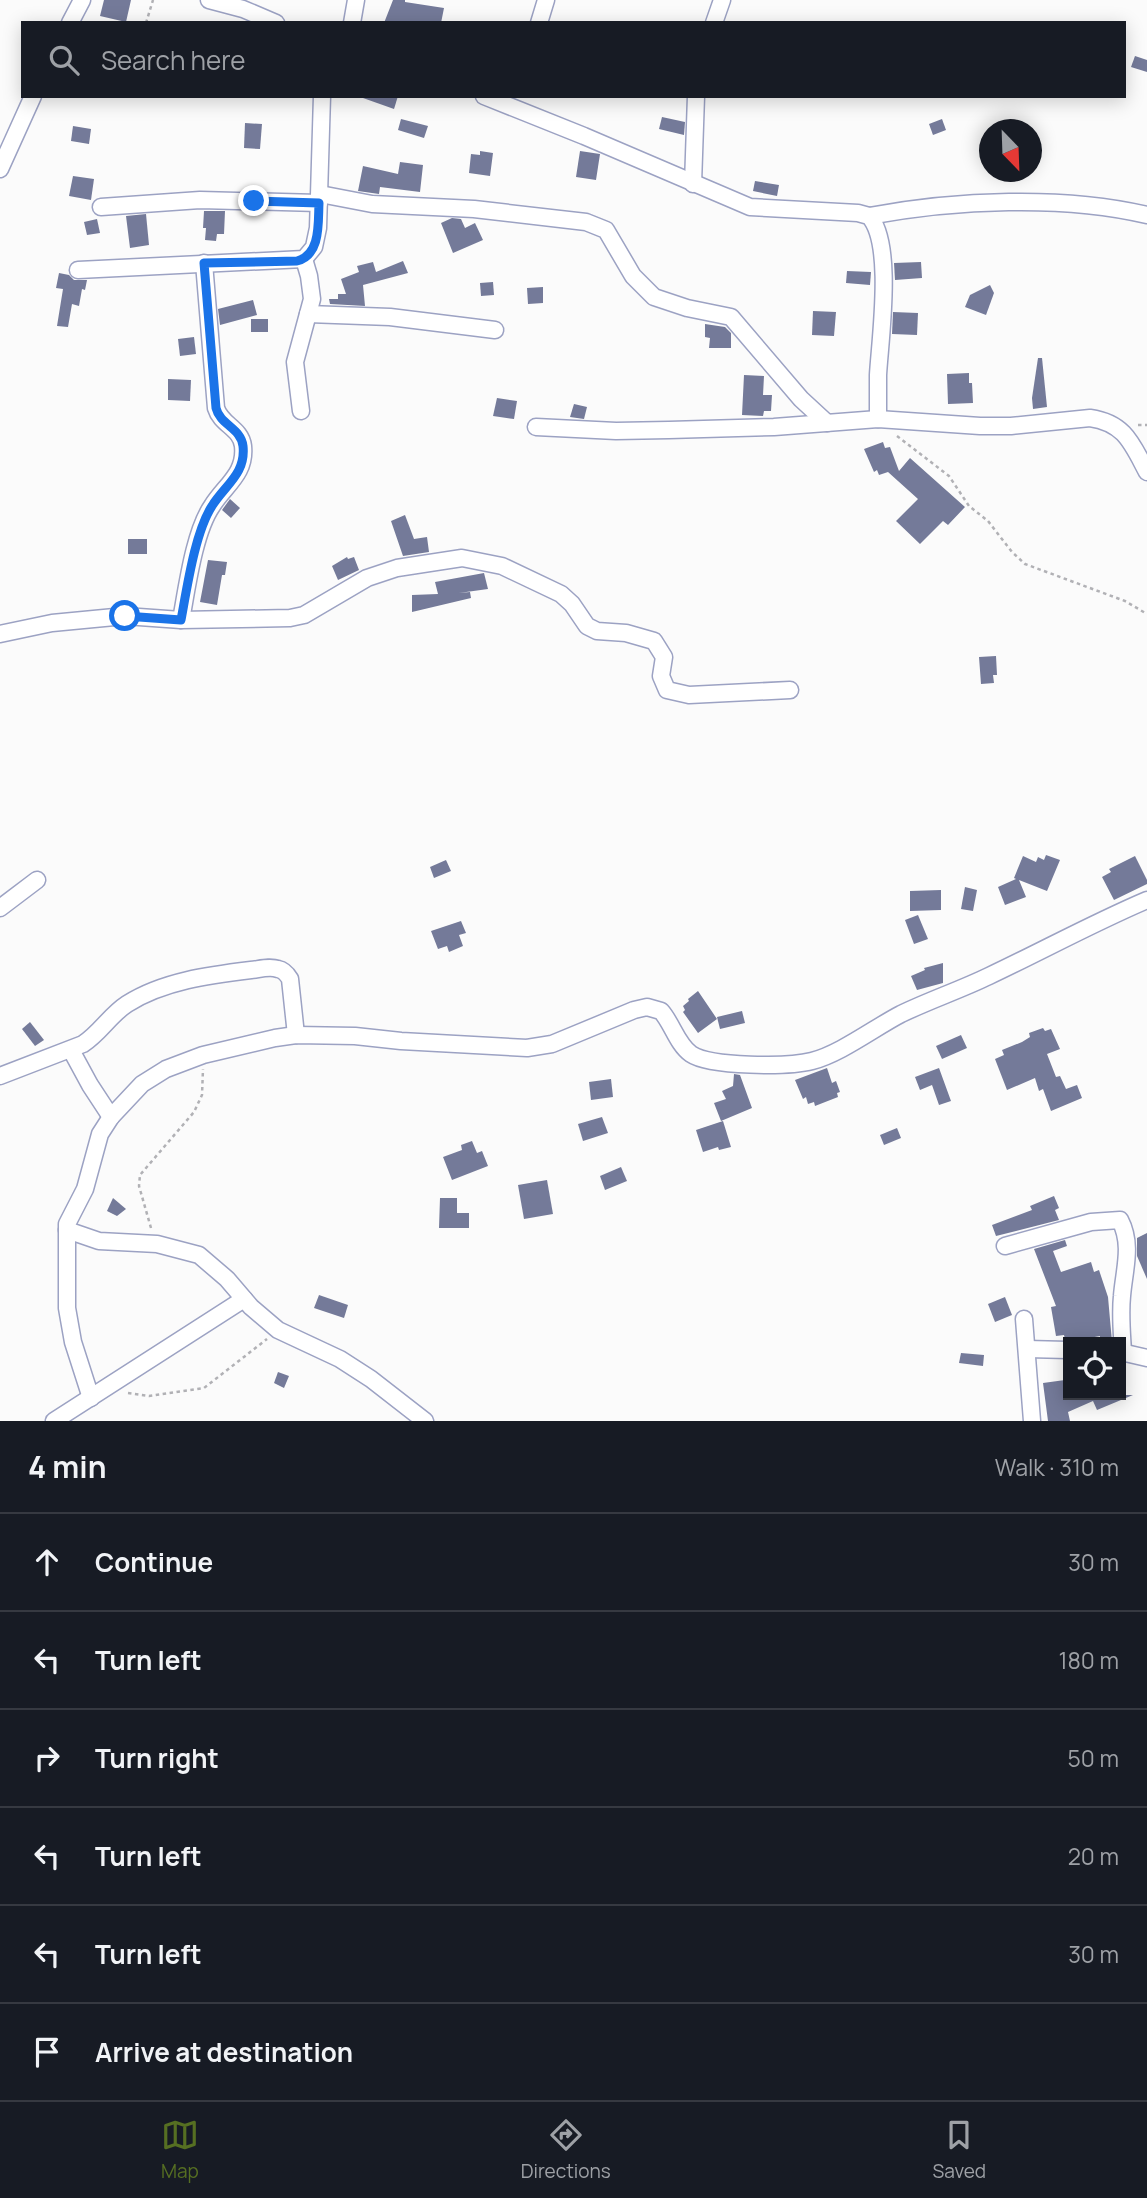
<!DOCTYPE html>
<meta charset="utf-8">
<style>
:root{--surface:#171b24;--page:#242831;--text:#f1f3f6;--muted:#9ea1a6;--line:#363941;--accent:#566f22}
body{margin:0;font-family:Manrope,sans-serif;background:var(--page);color:var(--text)}
.controls{position:absolute;right:21px;bottom:21px;display:grid;overflow:hidden;border-radius:0px;box-shadow:0 4px 18px #0003}
.controls button{width:63px;height:63px;display:grid;place-items:center;padding:0;border:0;border-bottom:2px solid var(--line);background:var(--surface);color:var(--text);font:35px sans-serif}
.compass{position:absolute;left:979px;top:119px;width:63px;height:63px;border-radius:50%;background:var(--surface);box-shadow:0 4px 18px #0003;rotate:157deg}
.stop{position:absolute;width:21px;height:21px;margin:-16px;border:5px solid #1a73e8;border-radius:50%;background:#fff}
.stop.end{background:#1a73e8;border-color:#fff;box-shadow:0 2px 7px #0008}
.list{margin:0;padding:0;list-style:none}
h2{display:flex;justify-content:space-between;align-items:center;height:91px;margin:0;padding:0 28px;font-size:30px}
h2 small{font-size:23px;font-weight:400;color:var(--muted)}
.list li{display:grid;grid-template-columns:46px 1fr auto;gap:21px;align-items:center;box-sizing:border-box;height:98px;padding:0 28px;border-top:2px solid var(--line)}
.list b{display:block;font-size:26px;white-space:nowrap}
.list em{font-size:23px;font-style:normal;color:var(--muted)}
.icon{flex:none;width:38px;height:38px;fill:none;stroke:currentColor;stroke-width:2;stroke-linecap:round;stroke-linejoin:round}
.map{position:relative;flex:none;width:1147px;height:1421px;overflow:hidden}
.search{position:absolute;background:var(--surface);box-shadow:0 4px 18px #0003;left:21px;right:21px;top:21px;height:77px;display:flex;align-items:center;gap:18px;box-sizing:border-box;padding:0 24px;border-radius:0px;color:var(--muted);font-size:26px}
.sheet{height:679px;background:var(--surface)}
nav{display:flex;justify-content:space-around;align-items:center;box-sizing:border-box;height:98px;border-top:2px solid var(--line);background:var(--surface);font-size:19px;color:var(--muted)}
nav a{display:grid;justify-items:center;gap:4px}
nav .on{color:var(--accent)}
.map>svg:first-child{display:block}
.building{fill:#747a99}
.lines{fill:none;stroke-linecap:round;stroke-linejoin:round}
.minor-casing{stroke:#9ca2c3;stroke-width:19}
.path{stroke:#b1b1b5;stroke-width:2.5;stroke-dasharray:3.5 3.5;stroke-linecap:butt}
.minor{stroke:#fff;stroke-width:16}
.route{stroke:#1a73e8;stroke-width:9}
</style>
<div class="map">
<svg width="1147" height="1421" viewBox="0 0 1147 1421">
<rect width="100%" height="100%" fill="#fbfbfb"/>
<g class="building">
<polygon points="104,0 131,0 126,22 100,16"/>
<polygon points="393,0 405,0 405,2 444,8 441,23 384,23"/>
<polygon points="1135,56 1147,60 1147,72 1131,67"/>
<polygon points="363,96 398,96 394,109 363,98"/>
<polygon points="662,117 685,122 684,135 659,129"/>
<polygon points="401,119 428,126 424,138 398,130"/>
<polygon points="942,119 946,130 933,135 929,124"/>
<polygon points="245,123 262,124 260,149 244,148"/>
<polygon points="73,126 91,129 89,144 71,141"/>
<polygon points="480,151 493,153 490,176 469,173 471,154 480,155"/>
<polygon points="580,151 600,154 596,180 576,177"/>
<polygon points="400,162 423,165 420,192 380,187 379,194 358,191 363,166 398,174"/>
<polygon points="73,176 94,179 91,200 69,196"/>
<polygon points="755,181 779,185 777,196 753,191"/>
<polygon points="204,211 225,211 224,234 217,234 216,241 205,240 206,228 203,228"/>
<polygon points="146,214 149,245 130,248 126,216"/>
<polygon points="452,218 461,219 465,228 475,223 483,240 453,253 441,223"/>
<polygon points="97,219 100,233 87,235 84,222"/>
<polygon points="403,261 408,273 363,285 365,306 330,304 329,299 338,299 338,294 346,294 341,279 359,272 357,266 373,262 376,272"/>
<polygon points="921,262 922,278 895,280 894,263"/>
<polygon points="847,271 871,272 870,285 846,283"/>
<polygon points="59,273 69,275 74,280 87,280 85,290 82,289 79,306 72,304 68,327 57,326 63,289 56,288"/>
<polygon points="493,282 494,295 481,296 480,283"/>
<polygon points="990,285 994,293 986,315 965,307 970,295"/>
<polygon points="543,287 543,303 528,304 527,288"/>
<polygon points="253,300 257,315 220,325 218,309"/>
<polygon points="813,311 836,312 834,336 812,335"/>
<polygon points="893,312 918,313 917,335 892,334"/>
<rect x="251" y="319" width="17" height="13"/>
<polygon points="705,324 725,327 731,333 731,348 709,348 710,338 705,337"/>
<polygon points="194,337 196,354 180,356 178,339"/>
<polygon points="1038,358 1042,358 1047,407 1033,409 1032,398"/>
<polygon points="969,373 969,383 972,383 973,403 948,404 947,374"/>
<polygon points="744,375 764,376 763,395 772,395 771,411 764,411 763,416 742,415"/>
<polygon points="168,379 191,380 190,401 168,400"/>
<polygon points="497,398 517,401 514,419 493,416"/>
<polygon points="574,404 587,407 584,419 570,417"/>
<polygon points="883,442 885,448 890,447 899,471 910,458 965,507 948,525 943,521 920,544 896,521 918,499 888,472 879,475 877,470 874,472 864,449"/>
<polygon points="230,499 240,508 231,518 222,510"/>
<polygon points="405,515 414,539 427,537 429,552 403,556 391,521"/>
<rect x="128" y="539" width="19" height="15"/>
<polygon points="347,557 348,559 354,557 359,570 338,580 332,566"/>
<polygon points="208,560 227,562 225,575 222,575 217,605 200,602"/>
<polygon points="484,573 488,589 459,593 470,592 471,598 412,612 412,595 438,594 435,582"/>
<polygon points="996,656 997,675 993,675 994,683 981,684 979,657"/>
<polygon points="1046,855 1060,860 1047,891 1019,880 1026,897 1005,905 998,887 1016,879 1014,878 1023,856 1036,862 1038,857 1044,860"/>
<polygon points="1135,856 1147,880 1147,884 1114,900 1102,877 1111,872 1109,869"/>
<polygon points="446,860 451,871 434,878 430,867"/>
<polygon points="965,887 977,890 973,911 961,909"/>
<polygon points="941,890 941,910 910,911 910,891"/>
<polygon points="918,915 928,939 914,944 905,920"/>
<polygon points="461,921 466,933 459,935 463,946 449,952 447,946 438,949 431,931"/>
<polygon points="943,963 943,983 917,990 911,976 925,970 924,968"/>
<polygon points="698,991 717,1019 698,1033 683,1012 685,1010 683,1006 689,1001 688,999"/>
<polygon points="742,1011 745,1023 720,1029 717,1017"/>
<polygon points="30,1022 44,1040 35,1046 22,1029"/>
<polygon points="1043,1028 1045,1031 1051,1029 1060,1049 1047,1054 1056,1077 1060,1076 1066,1089 1077,1085 1082,1098 1051,1111 1043,1089 1039,1091 1035,1078 1007,1090 995,1059 1004,1055 1002,1050 1022,1042 1030,1037 1029,1033"/>
<polygon points="961,1035 967,1048 942,1059 936,1046"/>
<polygon points="827,1068 832,1083 836,1081 840,1092 837,1093 838,1097 815,1106 814,1102 808,1104 806,1097 803,1099 795,1080"/>
<polygon points="939,1068 951,1101 939,1105 932,1085 920,1090 915,1077"/>
<polygon points="734,1074 740,1075 752,1108 721,1121 714,1103 726,1099 722,1091 733,1086"/>
<polygon points="611,1079 613,1097 591,1100 589,1082"/>
<polygon points="602,1117 608,1133 583,1141 578,1124"/>
<polygon points="723,1121 731,1147 719,1150 718,1147 703,1152 696,1130"/>
<polygon points="897,1128 901,1138 884,1145 880,1135"/>
<polygon points="472,1141 477,1153 482,1151 488,1166 452,1180 443,1157 462,1150 461,1145"/>
<polygon points="621,1167 627,1181 605,1190 600,1176"/>
<polygon points="547,1180 553,1214 524,1219 518,1185"/>
<polygon points="1054,1196 1059,1208 1055,1210 1059,1220 996,1236 992,1225 1032,1210 1030,1206"/>
<polygon points="113,1198 126,1209 117,1216 107,1211"/>
<polygon points="440,1198 457,1198 457,1213 469,1213 469,1228 439,1228"/>
<polygon points="1147,1233 1147,1279 1137,1256 1137,1238"/>
<polygon points="1065,1240 1067,1246 1053,1251 1061,1272 1091,1262 1094,1272 1099,1270 1108,1297 1112,1342 1100,1342 1100,1336 1073,1341 1065,1339 1064,1335 1056,1336 1051,1307 1056,1306 1034,1249"/>
<polygon points="319,1295 348,1305 344,1318 314,1308"/>
<polygon points="1005,1297 1012,1315 995,1322 988,1304"/>
<polygon points="961,1353 984,1355 983,1366 959,1363"/>
<polygon points="278,1372 289,1376 284,1388 274,1383"/>
<polygon points="1065,1380 1067,1395 1133,1395 1097,1410 1093,1401 1068,1412 1070,1421 1048,1421 1043,1383"/>
</g>
<g class="lines">
<g class="minor-casing">
<g id="minor">
<polyline points="209,0 243,9 276,23"/>
<polyline points="70,23 82,0"/>
<polyline points="352,23 356,0"/>
<polyline points="539,23 546,0"/>
<polyline points="714,23 722,0"/>
<path d="M484 96 584 136 750 207 858 213 869 216C894 243 880 339 878 375 878 390 878 404 878 419"/>
<polyline points="0,169 33,96"/>
<polyline points="693,184 696,96"/>
<polyline points="320,194 372,204 474,209 586,222 606,230 633,276 654,297 687,308 731,317 801,399 827,423"/>
<polyline points="101,207 200,200 319,203"/>
<path d="M869 216C955 200 1063 195 1147 215"/>
<polyline points="78,270 304,259 314,247 318,228 322,96"/>
<polyline points="308,314 390,317 495,330"/>
<polyline points="301,411 295,362 312,299 309,276 304,259"/>
<path d="M536 427 616 431 669 430 774 427 878 419 980 426H1011L1090 418C1125 423 1132 444 1147 472"/>
<path d="M181 620C187 588 194 532 212 506 225 485 246 474 243 446 241 428 221 425 216 408L204 263"/>
<polyline points="0,634 52,623 125,616 181,620 290,618 304,615 367,578 397,568 462,558 502,566 561,594 572,604 587,626 597,631 626,633 654,641 664,657 661,676 667,690 689,695 790,690"/>
<polyline points="0,908 37,880"/>
<polyline points="71,1050 90,1085 111,1117"/>
<path d="M0 1076 83 1044C100 1033 110 1015 127 1004 163 981 210 975 251 970 260 969 270 966 278 969 284 970 287 974 290 979L296 1035"/>
<polyline points="67,1230 99,1241 157,1244 199,1255 227,1279 251,1307 278,1330 340,1359 371,1379 425,1421"/>
<path d="M1005 1246 1091 1222 1120 1220C1133 1245 1124 1270 1122 1296 1120 1315 1122 1334 1123 1352"/>
<polyline points="1024,1319 1032,1421"/>
<polyline points="1027,1349 1068,1350"/>
<polyline points="1121,1352 1147,1358"/>
<path d="M91 1398 73 1342 67 1308V1224L85 1189 100 1134 111 1117 142 1084 166 1069 203 1055 275 1038 296 1035 355 1036 401 1041 527 1048 552 1044 634 1010 647 1007 661 1011C672 1023 677 1044 691 1054 710 1067 789 1067 812 1061 840 1054 874 1028 901 1014 930 1000 960 990 989 976 1042 951 1093 923 1147 900"/>
<polyline points="54,1421 244,1299"/>
</g>
</g>
<g class="path">
<polyline points="146,23 153,0"/>
<polyline points="1138,425 1147,425"/>
<polyline points="897,436 949,476 969,506 988,521 1012,552 1025,564 1125,601 1147,614"/>
<polyline points="151,1228 139,1186 140,1175 194,1112 202,1095 203,1069"/>
<polyline points="128,1393 149,1396 204,1388 267,1339"/>
</g>
<use href="#minor" class="minor"/>
</g>
<g class="lines">
<path class="route" d="M125 616 181 620C187 588 195 532 212 506 225 485 246 474 243 446 241 428 220 425 216 408L204 263 297 261C321 255 318 223 319 203L254 201"/>
</g>
</svg>
<div class="controls">
<button><svg class="icon" aria-label="locate" viewBox="0 0 24 24"><circle cx="12" cy="12" r="6"/><path d="M12 2v4M12 18v4M2 12h4M18 12h4"/></svg></button>
</div>
<svg class="compass" viewBox="-18 -18 36 36"><path d="M0-13l5 13h-10z" fill="#e53935"/><path d="M0 13l5-13h-10z" fill="#9ea1a6"/></svg>
<div class="stop" style="left:125px;top:616px"></div>
<div class="stop end" style="left:254px;top:201px"></div>
<div class="search"><svg class="icon" aria-label="search" viewBox="0 0 24 24"><circle cx="10" cy="10" r="6"/><path d="M15 15l6 6"/></svg>Search here</div>
</div>
<section class="sheet">
<h2>4 min<small>Walk · 310 m</small></h2>
<ul class="list">
<li><svg class="icon" aria-label="ahead" viewBox="0 0 24 24"><path d="M12 20V5M6 11l6-6 6 6"/></svg><div><b>Continue</b></div><em>30 m</em></li>
<li><svg class="icon" aria-label="left" viewBox="0 0 24 24"><path d="M17 20v-9H6M10 6l-5 5 5 5"/></svg><div><b>Turn left</b></div><em>180 m</em></li>
<li><svg class="icon" aria-label="right" viewBox="0 0 24 24"><path d="M7 20v-9h11M14 6l5 5-5 5"/></svg><div><b>Turn right</b></div><em>50 m</em></li>
<li><svg class="icon" aria-label="left" viewBox="0 0 24 24"><path d="M17 20v-9H6M10 6l-5 5 5 5"/></svg><div><b>Turn left</b></div><em>20 m</em></li>
<li><svg class="icon" aria-label="left" viewBox="0 0 24 24"><path d="M17 20v-9H6M10 6l-5 5 5 5"/></svg><div><b>Turn left</b></div><em>30 m</em></li>
<li><svg class="icon" aria-label="arrive" viewBox="0 0 24 24"><path d="M6 21V4h12l-3 4 3 4H6"/></svg><div><b>Arrive at destination</b></div></li>
</ul>
</section>
<nav>
<a class="on"><svg class="icon" aria-label="map" viewBox="0 0 24 24"><path d="M3 6l6-2 6 2 6-2v14l-6 2-6-2-6 2zM9 4v14M15 6v14"/></svg>Map</a>
<a><svg class="icon" aria-label="directions" viewBox="0 0 24 24"><path d="M12 3l9 9-9 9-9-9zM9 14v-3h6M13 9l2 2-2 2"/></svg>Directions</a>
<a><svg class="icon" aria-label="saved" viewBox="0 0 24 24"><path d="M7 4h10v16l-5-4-5 4z"/></svg>Saved</a>
</nav>
